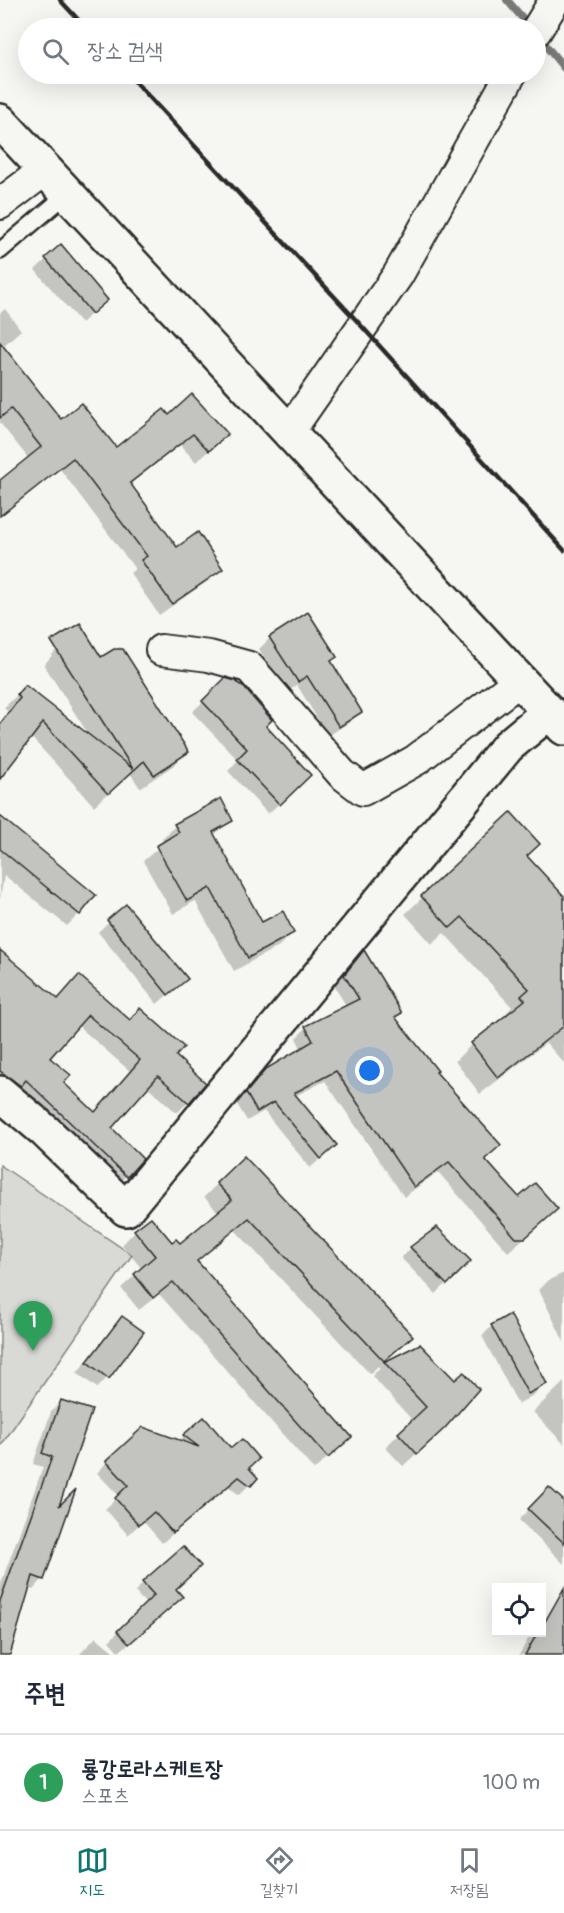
<!DOCTYPE html>
<html lang="ko">
<meta charset="utf-8">
<style>
:root{--surface:#fff;--page:#f2f2f3;--text:#1f2937;--muted:#747a83;--line:#e0e1e3;--accent:#0f766e}
body{margin:0;font-family:Pangolin,"Poor Story",sans-serif;background:var(--page);color:var(--text)}
.controls{position:absolute;right:18px;bottom:18px;display:grid;overflow:hidden;border-radius:0px;box-shadow:0 6px 24px #0002}
.controls button{width:54px;height:54px;display:grid;place-items:center;padding:0;border:0;border-bottom:2px solid var(--line);background:var(--surface);color:var(--text);font:30px sans-serif}
.you{position:absolute;left:370px;top:1071px;width:21px;height:21px;margin:-15px;border:4px solid #fff;border-radius:50%;background:#1a73e8;box-shadow:0 0 0 9px #1a73e833}
.badge{display:grid;place-items:center;width:39px;height:39px;border-radius:50%;background:var(--accent);color:#fff;font-size:20px;font-weight:700}
.pin{position:absolute;translate:-50% -50px;filter:drop-shadow(0 2px 3px #0008)}
.pin::after{content:'';position:absolute;top:32px;width:21px;height:18px;background:inherit;clip-path:polygon(0 0,100% 0,50% 100%)}
.list{margin:0;padding:0;list-style:none}
h2{display:flex;justify-content:space-between;align-items:center;height:78px;margin:0;padding:0 24px;font-size:26px}
h2 small{font-size:20px;font-weight:400;color:var(--muted)}
.list li{display:grid;grid-template-columns:39px 1fr auto;gap:18px;align-items:center;box-sizing:border-box;height:96px;padding:0 24px;border-top:2px solid var(--line)}
.list b{display:block;font-size:22px;white-space:nowrap}
.list p{margin:0;font-size:20px;white-space:nowrap;color:var(--muted)}
.list em{font-size:20px;font-style:normal;color:var(--muted)}
.icon{flex:none;width:33px;height:33px;fill:none;stroke:currentColor;stroke-width:2;stroke-linecap:round;stroke-linejoin:round}
.map{position:relative;flex:none;width:564px;height:1655px;overflow:hidden}
.search{position:absolute;background:var(--surface);box-shadow:0 6px 24px #0002;left:18px;right:18px;top:18px;height:66px;display:flex;align-items:center;gap:15px;box-sizing:border-box;padding:0 21px;border-radius:33px;color:var(--muted);font-size:22px}
.sheet{height:174px;background:var(--surface)}
nav{display:flex;justify-content:space-around;align-items:center;box-sizing:border-box;height:84px;border-top:2px solid var(--line);background:var(--surface);font-size:16px;color:var(--muted)}
nav a{display:grid;justify-items:center;gap:3px}
nav .on{color:var(--accent)}
.map>svg:first-child{display:block}
.green{fill:#d9d9d5;stroke:#828280;stroke-width:1.5}
.shadow{fill:#0003;fill-rule:evenodd}
.lines{fill:none;stroke-linecap:round;stroke-linejoin:round}
.stream{stroke:#7a7a78;stroke-width:8}
.building{fill:#c3c3c0;stroke:#2b2b2b;stroke-width:1.5;fill-rule:evenodd}
.service-casing{stroke:#2b2b2b;stroke-width:20}
.minor-casing{stroke:#2b2b2b;stroke-width:34}
.tertiary-casing{stroke:#2b2b2b;stroke-width:38}
.service{stroke:#f6f6f2;stroke-width:15}
.minor{stroke:#f6f6f2;stroke-width:30}
.tertiary{stroke:#f6f6f2;stroke-width:33}
.rail{stroke:#2b2b2b;stroke-width:4.5}
</style>
<div class="map">
<svg width="564" height="1655" viewBox="0 0 564 1655">
<rect width="100%" height="100%" fill="#f6f6f2"/>
<filter id="ink" filterUnits="userSpaceOnUse"><feTurbulence type="fractalNoise" baseFrequency=".0167" numOctaves="2"/><feDisplacementMap in="SourceGraphic" scale="12" xChannelSelector="R" yChannelSelector="G"/><feConvolveMatrix kernelMatrix="1 2 1 2 8 2 1 2 1" color-interpolation-filters="sRGB"/></filter>
<g filter="url(#ink)">
<polygon class="green" points="0,1165 132,1255 0,1447"/>
<g class="shadow">
<polygon points="60,246 96,310 81,323 35,270"/>
<polygon points="5,309 21,330 2,347 60,421 116,449 169,417 214,446 196,462 180,445 129,485 177,549 221,569 208,581 159,615 130,573 135,569 60,469 0,516 0,482 29,459 0,423 0,313"/>
<polygon points="307,614 330,662 360,712 350,722 328,736 297,685 287,692 259,649 270,638"/>
<polygon points="66,638 101,659 120,647 187,752 174,765 140,788 130,773 94,806 30,736 0,727 0,722 8,712 4,708 25,687 90,737 44,665"/>
<polygon points="226,680 264,727 309,775 268,814 228,771 238,760 192,712"/>
<polygon points="511,814 525,856 564,898 564,1063 546,1043 480,1094 455,1061 472,1044 507,1017 505,1014 512,1007 444,933 432,944 405,914"/>
<polygon points="0,817 79,914 67,926 4,875 0,900"/>
<polygon points="231,820 213,836 261,924 293,932 279,946 234,971 195,901 173,914 143,861 164,843 162,839 175,826"/>
<polygon points="126,906 186,979 157,1004 98,932"/>
<path d="M0 952 57 1000 129 1021 174 1056 188 1102 177 1113 147 1086 110 1128 126 1176 115 1187 0 1090ZM77 1025 131 1072 94 1114 62 1083 48 1059Z"/>
<polygon points="363,953 401,1012 394,1019 434,1072 484,1159 519,1199 546,1219 508,1252 438,1172 404,1197 325,1081 295,1096 325,1155 310,1168 264,1111 247,1121 237,1104 267,1070 302,1050 296,1038 306,1028 347,1007 334,986"/>
<polygon points="217,1184 398,1349 382,1365 420,1345 430,1441 403,1466 385,1447 413,1421 372,1376 380,1368 378,1366 370,1374 235,1230 196,1262 350,1437 314,1470 159,1294 139,1310 121,1288 142,1269 122,1245 135,1231 172,1244 180,1245 219,1213 204,1197"/>
<polygon points="411,1248 469,1261 436,1294 401,1258"/>
<polygon points="564,1273 564,1342 539,1290 549,1280"/>
<polygon points="122,1318 107,1378 97,1388 77,1373 112,1328"/>
<polygon points="492,1326 546,1384 535,1394 518,1404 482,1336"/>
<polygon points="564,1382 564,1444 533,1412"/>
<polygon points="62,1401 55,1511 43,1579 33,1590 28,1588 5,1655 0,1655 0,1586 43,1467 33,1464 51,1412"/>
<polygon points="184,1436 231,1450 256,1478 239,1495 228,1486 162,1543 143,1521 128,1535 105,1509 119,1496 97,1473 107,1462 179,1441"/>
<polygon points="549,1489 564,1503 564,1564 519,1520"/>
<polygon points="143,1583 174,1590 172,1606 119,1652 109,1641 146,1604 135,1592"/>
<polygon points="552,1612 564,1619 564,1655 519,1655 532,1632 542,1632 542,1622"/>
<polygon points="96,1637 113,1651 110,1655 79,1655"/>
</g>
<g class="lines">
<g class="stream">
<polyline points="507,0 531,28"/>
<polyline points="538,36 564,68"/>
</g>
</g>
<g class="building">
<polygon points="61,244 108,300 92,314 45,258"/>
<polygon points="0,342 61,419 81,403 116,447 164,409 169,415 192,394 228,434 209,451 193,434 130,483 177,547 198,532 223,569 172,604 141,560 147,556 73,458 0,516 0,480 41,447 11,409 0,418"/>
<polygon points="308,612 337,657 331,661 362,712 339,727 307,676 298,682 269,637"/>
<polygon points="80,623 101,657 114,649 123,649 189,752 154,775 144,761 108,794 43,723 0,779 0,724 20,698 17,694 25,685 133,769 51,641"/>
<polygon points="225,678 236,681 240,685 241,684 272,720 266,726 311,775 280,805 237,759 247,749 202,701"/>
<polygon points="221,798 233,821 213,832 262,922 283,911 294,933 248,958 210,888 187,901 156,846 179,832 174,824"/>
<polygon points="511,812 540,844 527,856 564,896 564,1026 498,1078 471,1043 525,1000 521,996 529,989 462,917 450,928 421,896"/>
<polygon points="0,816 96,895 80,915 0,849"/>
<polygon points="126,904 188,979 168,995 107,920"/>
<path d="M0 950 58 999 79 975 130 1020 140 1008 184 1047 176 1056 206 1083 189 1103 158 1076 112 1128 143 1159 127 1177 26 1080 21 1086 0 1071ZM88 1015 140 1060 95 1112 64 1083 71 1075 50 1058Z"/>
<polygon points="364,950 402,1013 395,1017 438,1071 436,1072 501,1145 485,1159 519,1197 535,1183 558,1209 525,1238 516,1238 449,1162 414,1187 336,1071 294,1093 337,1145 321,1159 274,1102 257,1112 246,1093 266,1069 313,1041 305,1026 359,999 344,975"/>
<polygon points="244,1156 413,1336 384,1361 249,1218 197,1261 352,1437 328,1458 173,1282 153,1298 134,1274 155,1256 134,1230 151,1217 172,1242 176,1239 180,1243 232,1200 216,1183"/>
<polygon points="437,1227 471,1261 447,1285 410,1247"/>
<polygon points="510,1314 547,1384 528,1394 491,1325"/>
<polygon points="122,1316 144,1332 109,1379 87,1362"/>
<polygon points="420,1344 455,1380 464,1372 479,1389 445,1428 417,1454 398,1433 426,1407 384,1362"/>
<polygon points="61,1400 92,1410 59,1506 76,1489 44,1580 33,1576 10,1655 0,1655 0,1601 52,1457 42,1453"/>
<polygon points="204,1417 231,1448 242,1439 259,1459 249,1468 258,1478 251,1486 239,1477 173,1533 154,1512 139,1525 115,1498 128,1485 106,1461 143,1427 199,1447 183,1435"/>
<polygon points="549,1487 564,1501 564,1543 528,1509"/>
<polygon points="183,1546 201,1566 176,1589 183,1597 129,1644 117,1631 154,1595 142,1582"/>
<polygon points="564,1588 564,1655 525,1655 538,1632 542,1632 542,1627"/>
</g>
<g class="lines">
<g class="service-casing">
<polyline id="service" points="0,251 67,194"/>
</g>
<g class="minor-casing">
<g id="minor">
<polyline points="536,31 555,0"/>
<polyline points="0,204 45,170"/>
<polyline points="289,432 398,275 511,74"/>
<polyline points="161,650 209,656 249,667 342,774 363,790 416,760 520,680"/>
</g>
</g>
<g class="tertiary-casing">
<g id="tertiary">
<polyline points="0,121 564,728"/>
<polyline points="0,1093 45,1131 126,1209 508,746 549,712"/>
</g>
</g>
<use href="#service" class="service"/>
<use href="#minor" class="minor"/>
<use href="#tertiary" class="tertiary"/>
<g class="rail">
<polyline points="60,0 86,28"/>
<polyline points="128,74 357,321 564,550"/>
</g>
</g>
</g>
</svg>
<div class="controls">
<button><svg class="icon" aria-label="locate" viewBox="0 0 24 24"><circle cx="12" cy="12" r="6"/><path d="M12 2v4M12 18v4M2 12h4M18 12h4"/></svg></button>
</div>
<div class="you"></div>
<div class="pin badge" style="left:33px;top:1351px;background:#2e9e5b">1</div>
<div class="search"><svg class="icon" aria-label="search" viewBox="0 0 24 24"><circle cx="10" cy="10" r="6"/><path d="M15 15l6 6"/></svg>장소 검색</div>
</div>
<section class="sheet">
<h2>주변<small></small></h2>
<ul class="list">
<li><span class="badge" style="background:#2e9e5b">1</span><div><b>룡강로라스케트장</b><p>스포츠</p></div><em>100 m</em></li>
</ul>
</section>
<nav>
<a class="on"><svg class="icon" aria-label="map" viewBox="0 0 24 24"><path d="M3 6l6-2 6 2 6-2v14l-6 2-6-2-6 2zM9 4v14M15 6v14"/></svg>지도</a>
<a><svg class="icon" aria-label="directions" viewBox="0 0 24 24"><path d="M12 3l9 9-9 9-9-9zM9 14v-3h6M13 9l2 2-2 2"/></svg>길찾기</a>
<a><svg class="icon" aria-label="saved" viewBox="0 0 24 24"><path d="M7 4h10v16l-5-4-5 4z"/></svg>저장됨</a>
</nav>
